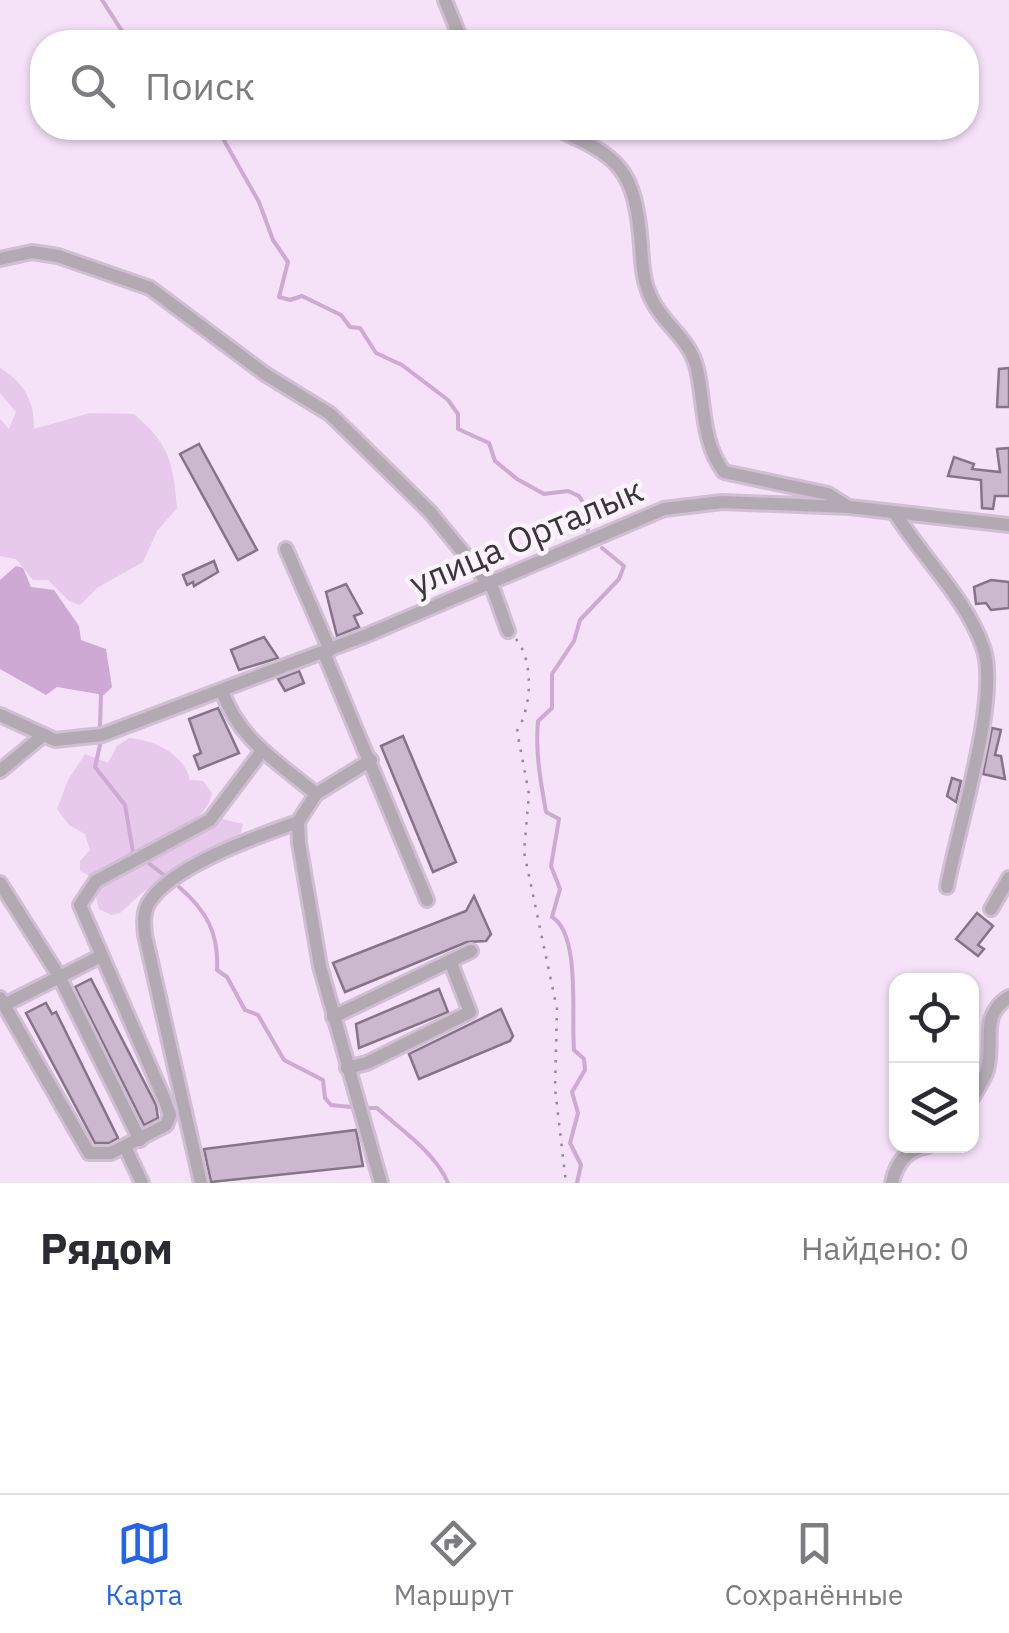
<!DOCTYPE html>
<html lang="ru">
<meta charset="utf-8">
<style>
:root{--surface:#fff;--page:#f7f7f7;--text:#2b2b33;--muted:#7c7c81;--line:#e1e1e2;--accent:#2563eb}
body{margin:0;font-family:"IBM Plex Sans",sans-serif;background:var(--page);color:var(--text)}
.controls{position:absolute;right:30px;bottom:30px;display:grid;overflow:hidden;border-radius:20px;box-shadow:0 2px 8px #0004}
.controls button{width:90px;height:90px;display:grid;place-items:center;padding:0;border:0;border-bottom:2px solid var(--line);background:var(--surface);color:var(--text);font:50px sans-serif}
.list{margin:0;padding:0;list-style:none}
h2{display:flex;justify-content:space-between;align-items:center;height:130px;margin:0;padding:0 40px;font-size:42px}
h2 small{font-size:32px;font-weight:400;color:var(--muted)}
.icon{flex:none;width:55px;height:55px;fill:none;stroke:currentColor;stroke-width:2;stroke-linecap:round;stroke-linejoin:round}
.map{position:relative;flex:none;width:1009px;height:1183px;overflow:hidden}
.search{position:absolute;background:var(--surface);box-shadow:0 2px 8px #0004;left:30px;right:30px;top:30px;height:110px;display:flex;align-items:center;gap:25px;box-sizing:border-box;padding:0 35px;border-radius:40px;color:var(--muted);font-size:38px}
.sheet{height:310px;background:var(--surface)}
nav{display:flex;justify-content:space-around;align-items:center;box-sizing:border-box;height:140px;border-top:2px solid var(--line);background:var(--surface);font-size:28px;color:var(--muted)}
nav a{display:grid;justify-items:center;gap:5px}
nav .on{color:var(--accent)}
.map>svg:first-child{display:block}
.green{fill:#e6c9eb}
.water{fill:#cda9d3}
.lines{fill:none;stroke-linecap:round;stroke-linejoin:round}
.stream{stroke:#cda9d3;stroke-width:4}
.building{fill:#cbb8ce;stroke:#857388;stroke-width:2.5}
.minor-casing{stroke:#d0bed3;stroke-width:18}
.path{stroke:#958797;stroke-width:2.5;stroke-dasharray:2.5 8;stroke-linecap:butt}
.minor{stroke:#b2a9b3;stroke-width:12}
.labels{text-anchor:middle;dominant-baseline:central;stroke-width:9;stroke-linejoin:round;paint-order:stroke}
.street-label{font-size:35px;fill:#3c343d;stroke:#fbf3fc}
</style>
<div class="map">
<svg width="1009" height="1183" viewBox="0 0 1009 1183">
<rect width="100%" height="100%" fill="#f5e1f8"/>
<g class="green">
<path d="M0 368C23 382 35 401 34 429L90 413 134 414C170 445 173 462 177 508L157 531 143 562 97 588 80 605 69 601 48 580H33L16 559 0 556V419L9 429 16 412 0 393Z"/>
<path d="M129 738C154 740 184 754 190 780L203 781 212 793C208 829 121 860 90 876L80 871V861L90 850 85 834 69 825 57 809 68 780 85 754 108 763 117 746Z"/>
<polygon points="219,818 243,824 241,833 142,893 120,913 111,915 99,909 95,893 111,877"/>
</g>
<polygon class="water" points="16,566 23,568 31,587 54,590 79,626 81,640 106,649 112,687 104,695 57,687 46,695 0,669 0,580"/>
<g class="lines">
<g class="stream">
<polyline points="102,0 122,31 148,42"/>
<polyline points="217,128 259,202 273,240 288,262 279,297 290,300 302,296 341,315 350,327 360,328 376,353 402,365 448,400 458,414 458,429 489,443 495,461 517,479 544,494 568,491 579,496 587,509 588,532"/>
<polyline points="100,727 101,694"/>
<polyline points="100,745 95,767 125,805 133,852"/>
<polyline points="146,861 165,876"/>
<path d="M179 887C207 911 219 934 217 970L227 977 245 1010 258 1015 284 1060 323 1080 325 1098 331 1105 351 1107"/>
<path d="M369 1108H377C401 1130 435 1152 448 1183"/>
<path d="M577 1183 581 1165 570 1143 578 1113 572 1092 585 1070 584 1059 574 1050C571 1018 581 934 552 917L560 889 551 866 559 819 546 812C541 783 535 753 538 721L552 708V674L574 641 580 620 619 579 624 566 602 548"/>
</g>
</g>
<g class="building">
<polygon points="1009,368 1009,407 997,407 999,369"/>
<polygon points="199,444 257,550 238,560 180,454"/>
<polygon points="1009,448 1009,496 995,496 993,509 982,508 981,480 948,476 954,457 974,464 972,469 1000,472 997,449"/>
<polygon points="214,561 218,572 194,586 193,582 187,585 183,575"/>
<polygon points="991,580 1009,582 1009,608 991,610 986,603 976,604 974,587"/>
<polygon points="346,584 362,613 354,616 359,627 337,636 326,592"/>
<polygon points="264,637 278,658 239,670 231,650"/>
<polygon points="299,671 304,683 285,691 278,679"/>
<polygon points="218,708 239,753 199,769 194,756 201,753 189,719"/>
<polygon points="992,728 1001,730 995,755 1001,756 1005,779 983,774"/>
<polygon points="403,736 456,862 433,872 381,746"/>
<polygon points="952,778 961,781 956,802 947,796"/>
<polygon points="474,896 491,934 486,941 467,942 345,992 333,963 466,911"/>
<polygon points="977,913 993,926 978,945 984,949 978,956 956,939"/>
<polygon points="91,979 156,1105 158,1118 144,1125 75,987"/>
<polygon points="439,989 448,1012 359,1048 356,1024"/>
<polygon points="46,1003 52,1014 56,1012 118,1138 109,1143 95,1143 26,1013"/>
<polygon points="501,1009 513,1036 510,1041 419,1079 409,1054"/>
<polygon points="356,1130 363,1166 211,1182 204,1149"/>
</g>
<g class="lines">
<g class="minor-casing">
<g id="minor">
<polyline points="445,0 462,42"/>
<path d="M553 128C621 156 635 170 641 245 642 263 643 282 651 298 663 325 690 338 697 369 705 404 701 441 724 472L828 494 847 506"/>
<polyline points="0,259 32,252 58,256 150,288 265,374 330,414 430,512 493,589 508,631"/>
<path d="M895 513C922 557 966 598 983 647 1001 696 957 830 947 887"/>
<polyline points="286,549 330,650"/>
<polyline points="324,653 427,900"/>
<path d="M222 691C239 740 278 762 316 794"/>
<polyline points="0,715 55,740 102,735 367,635 664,509 722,502 849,507 1009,525"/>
<polyline points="371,760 316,794 298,822 299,843 320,966 381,1183"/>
<polyline points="0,771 41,737"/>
<polyline points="0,883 59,976 140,1140"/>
<polyline points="991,909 1009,878"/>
<polyline points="0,998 89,1153 111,1153 166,1125 170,1115 165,1101 80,905 96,881 210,820 262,751"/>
<polyline points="6,1004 99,957"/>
<polyline points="333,1017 471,951"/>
<polyline points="347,1068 367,1063 470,1012 450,961"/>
<path d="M972 1098C977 1090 984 1080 987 1070 995 1042 979 1015 1009 997"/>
<polyline points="125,1147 142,1183"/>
<path d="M201 1183 145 935C144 924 143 914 148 904 170 866 258 836 298 822"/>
<path d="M892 1183C896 1163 907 1149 928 1146"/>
</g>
</g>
<path class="path" d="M516 639C534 661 532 707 517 731L529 794 524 852 557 1009 555 1088 566 1183"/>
<use href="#minor" class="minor"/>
</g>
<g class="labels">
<g class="street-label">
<text transform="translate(526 536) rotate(-23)">улица Орталык</text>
</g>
</g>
</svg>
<div class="controls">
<button><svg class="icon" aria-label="locate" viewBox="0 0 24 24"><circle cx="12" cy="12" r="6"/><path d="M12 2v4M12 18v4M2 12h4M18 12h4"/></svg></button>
<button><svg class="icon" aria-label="layers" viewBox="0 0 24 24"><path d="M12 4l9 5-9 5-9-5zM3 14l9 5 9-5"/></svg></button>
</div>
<div class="search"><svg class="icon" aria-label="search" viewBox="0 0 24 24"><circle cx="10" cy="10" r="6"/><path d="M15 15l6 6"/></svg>Поиск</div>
</div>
<section class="sheet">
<h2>Рядом<small>Найдено: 0</small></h2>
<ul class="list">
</ul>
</section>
<nav>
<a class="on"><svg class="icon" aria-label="map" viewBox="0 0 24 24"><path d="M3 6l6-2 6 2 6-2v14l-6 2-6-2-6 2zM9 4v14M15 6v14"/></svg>Карта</a>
<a><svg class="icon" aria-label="directions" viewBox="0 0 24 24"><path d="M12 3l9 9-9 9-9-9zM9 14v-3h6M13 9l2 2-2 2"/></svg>Маршрут</a>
<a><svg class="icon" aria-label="saved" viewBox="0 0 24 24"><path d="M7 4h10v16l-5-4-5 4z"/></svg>Сохранённые</a>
</nav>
